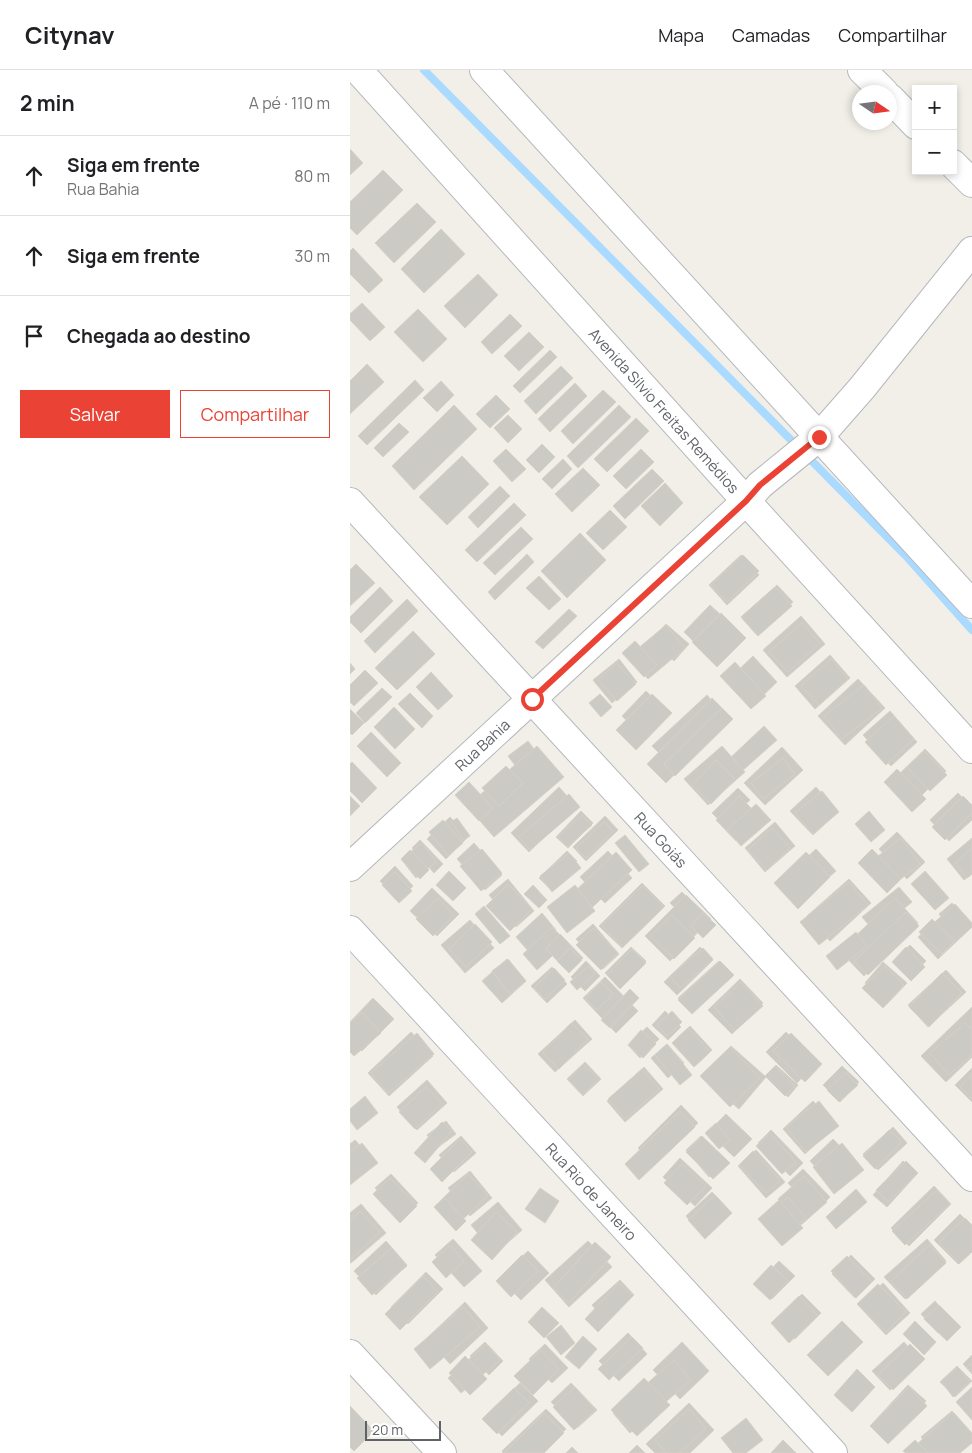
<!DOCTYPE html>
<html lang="pt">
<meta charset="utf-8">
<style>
:root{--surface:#fff;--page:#f6f6f6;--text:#202124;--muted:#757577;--line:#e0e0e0;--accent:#ea4335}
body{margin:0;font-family:Manrope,sans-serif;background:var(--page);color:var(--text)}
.controls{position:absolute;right:15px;top:15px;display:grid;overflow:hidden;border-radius:0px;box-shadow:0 2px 8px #0003}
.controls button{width:45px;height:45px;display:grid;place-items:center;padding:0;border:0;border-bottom:1px solid var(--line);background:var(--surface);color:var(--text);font:25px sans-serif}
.compass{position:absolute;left:502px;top:15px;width:45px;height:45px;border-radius:50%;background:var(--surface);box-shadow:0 2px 8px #0003;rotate:103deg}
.scale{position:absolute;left:15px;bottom:12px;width:76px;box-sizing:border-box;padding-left:5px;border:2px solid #5f6368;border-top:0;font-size:14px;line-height:18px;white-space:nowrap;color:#5f6368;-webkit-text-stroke:4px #fff;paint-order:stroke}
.stop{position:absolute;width:15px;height:15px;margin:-11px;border:4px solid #ea4335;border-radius:50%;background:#fff}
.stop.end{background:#ea4335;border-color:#fff;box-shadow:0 1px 5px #0008}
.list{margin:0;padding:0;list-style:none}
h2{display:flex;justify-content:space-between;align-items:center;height:65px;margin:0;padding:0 20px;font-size:21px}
h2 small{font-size:16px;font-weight:400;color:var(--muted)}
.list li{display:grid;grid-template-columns:32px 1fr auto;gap:15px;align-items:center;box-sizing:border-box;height:80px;padding:0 20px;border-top:1px solid var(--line)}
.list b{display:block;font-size:19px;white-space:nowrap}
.list p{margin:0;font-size:16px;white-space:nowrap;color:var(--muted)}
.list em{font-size:16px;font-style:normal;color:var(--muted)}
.actions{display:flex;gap:10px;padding:15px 20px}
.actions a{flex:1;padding:11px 0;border:1px solid var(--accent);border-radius:0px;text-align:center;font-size:18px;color:var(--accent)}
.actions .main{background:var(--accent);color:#fff}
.icon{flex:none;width:28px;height:28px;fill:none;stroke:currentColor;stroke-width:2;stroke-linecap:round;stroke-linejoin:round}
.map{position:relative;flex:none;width:622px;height:1383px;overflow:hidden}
header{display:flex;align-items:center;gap:30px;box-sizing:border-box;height:70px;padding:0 25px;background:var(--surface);border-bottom:1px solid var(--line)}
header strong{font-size:24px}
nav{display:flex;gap:28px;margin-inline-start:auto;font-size:18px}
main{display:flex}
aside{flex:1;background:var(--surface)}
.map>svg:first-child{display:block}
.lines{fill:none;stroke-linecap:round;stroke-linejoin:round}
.stream{stroke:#aadaff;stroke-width:8}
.building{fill:#cccac5;stroke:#d6d1c6}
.minor-casing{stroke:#b5b8bc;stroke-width:30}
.tertiary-casing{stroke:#b5b8bc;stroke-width:30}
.minor{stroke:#fff;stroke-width:28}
.tertiary{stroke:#fff;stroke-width:28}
.route{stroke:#ea4335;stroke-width:6}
.labels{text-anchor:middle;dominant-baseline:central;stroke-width:5;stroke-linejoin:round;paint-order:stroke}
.street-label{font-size:15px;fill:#5f6368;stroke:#fff}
</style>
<header>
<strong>Citynav</strong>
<nav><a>Mapa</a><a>Camadas</a><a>Compartilhar</a></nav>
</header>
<main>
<aside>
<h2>2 min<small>A pé · 110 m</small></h2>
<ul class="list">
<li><svg class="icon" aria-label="ahead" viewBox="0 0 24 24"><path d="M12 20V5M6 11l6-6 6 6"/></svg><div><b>Siga em frente</b><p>Rua Bahia</p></div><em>80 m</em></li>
<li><svg class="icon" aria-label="ahead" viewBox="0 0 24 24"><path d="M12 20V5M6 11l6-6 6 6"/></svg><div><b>Siga em frente</b></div><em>30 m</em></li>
<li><svg class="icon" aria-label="arrive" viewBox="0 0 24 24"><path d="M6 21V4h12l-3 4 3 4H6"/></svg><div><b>Chegada ao destino</b></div></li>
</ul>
<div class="actions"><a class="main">Salvar</a><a>Compartilhar</a></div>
</aside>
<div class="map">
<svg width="622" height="1383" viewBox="0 0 622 1383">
<rect width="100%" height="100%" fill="#f1efe8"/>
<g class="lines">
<polyline class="stream" points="74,0 558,488 622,560"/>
</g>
<g class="building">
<polygon points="0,79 13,93 0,105"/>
<polygon points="33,100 53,120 7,165 0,158 0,132"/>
<polygon points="67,133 86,152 44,193 25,173"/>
<polygon points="91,159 115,184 74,223 51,199"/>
<polygon points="3,178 33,210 19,223 0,204 0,181"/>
<polygon points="128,204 148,225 115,258 94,236"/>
<polygon points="12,233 35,257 20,271 0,250 0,244"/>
<polygon points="68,239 97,269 73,292 44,262"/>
<polygon points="160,244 172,256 142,284 131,272"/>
<polygon points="179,262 194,277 169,301 154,286"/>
<polygon points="200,280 207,287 170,323 163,316"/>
<polygon points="17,294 34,312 0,344 0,311"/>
<polygon points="211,296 223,308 186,344 174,331"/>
<polygon points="65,310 74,320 17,375 8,366"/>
<polygon points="91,311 104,325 87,342 73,328"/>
<polygon points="225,313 237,326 200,362 188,349"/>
<polygon points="253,320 266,332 223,374 211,361"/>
<polygon points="146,325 160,339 140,358 126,344"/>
<polygon points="104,335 127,359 64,420 42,396"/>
<polygon points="269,335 281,347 228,398 217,386"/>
<polygon points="158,345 172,359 158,373 144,358"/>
<polygon points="286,348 299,361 257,402 244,389"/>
<polygon points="49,353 59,362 33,387 24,378"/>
<polygon points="192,374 205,387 189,403 176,390"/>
<polygon points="156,379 176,399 162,412 143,391"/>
<polygon points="291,379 304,392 276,419 263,406"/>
<polygon points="112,386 139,414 97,455 69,427"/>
<polygon points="213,389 222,399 202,419 192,409"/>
<polygon points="233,398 250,415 222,442 205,424"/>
<polygon points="302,399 314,411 275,449 263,436"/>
<polygon points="315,413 333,433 310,456 291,436"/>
<polygon points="150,416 160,426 128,458 118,447"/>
<polygon points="164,433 176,445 127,492 115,480"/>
<polygon points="260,440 277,457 253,480 236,463"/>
<polygon points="171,457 183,469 145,505 133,493"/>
<polygon points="230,463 256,490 217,528 191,501"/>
<polygon points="177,484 184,492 145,530 138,522"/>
<polygon points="391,485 409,505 377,535 359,515"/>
<polygon points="393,485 409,501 377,532 361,515"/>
<polygon points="6,494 25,513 0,536 0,500"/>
<polygon points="189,506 211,529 199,540 176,518"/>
<polygon points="427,515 443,532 406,564 391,547"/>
<polygon points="30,517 43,531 11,563 0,552 0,547"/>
<polygon points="425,517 442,536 408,566 391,547"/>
<polygon points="57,529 68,541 25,583 14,571"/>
<polygon points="360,535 372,546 345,573 334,562"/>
<polygon points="219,539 227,546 193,579 185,572"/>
<polygon points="371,543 396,568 367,597 342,572"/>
<polygon points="451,546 475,574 437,607 413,580"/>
<polygon points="452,553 470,573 438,602 419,582"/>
<polygon points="316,554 339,574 324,591 302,570"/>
<polygon points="316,555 335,578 298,609 279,586"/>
<polygon points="63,561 85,584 47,620 25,598"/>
<polygon points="285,571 307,595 294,607 272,583"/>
<polygon points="480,585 500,608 465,639 445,616"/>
<polygon points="403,586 427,612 401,637 377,611"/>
<polygon points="269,589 287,612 262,633 243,610"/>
<polygon points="481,589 498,609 469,635 451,616"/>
<polygon points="385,592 416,626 401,639 370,606"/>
<polygon points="0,593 5,599 0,604"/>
<polygon points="266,593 286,614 267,631 248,610"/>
<polygon points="15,600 28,613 4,636 0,632 0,615"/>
<polygon points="81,602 103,626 88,640 66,617"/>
<polygon points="508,609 535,638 495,675 468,646"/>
<polygon points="514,615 532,638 492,669 474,646"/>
<polygon points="32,618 42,627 15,653 6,643"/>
<polygon points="296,621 318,642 294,667 272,646"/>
<polygon points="60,623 83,646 72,658 48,634"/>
<polygon points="250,624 262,637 251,647 239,633"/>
<polygon points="302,624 322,643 286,680 266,660"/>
<polygon points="357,625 366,636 312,686 302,676"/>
<polygon points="362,628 381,647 316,713 297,694"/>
<polygon points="44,637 65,659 45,679 24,657"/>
<polygon points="372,638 383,649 325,706 314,694"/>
<polygon points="0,639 14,653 2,665 0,663"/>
<polygon points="540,641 567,672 541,696 513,665"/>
<polygon points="544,646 564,669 536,695 515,672"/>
<polygon points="414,656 427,670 391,702 379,689"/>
<polygon points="21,662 51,693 37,707 7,676"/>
<polygon points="178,671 199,699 179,714 158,686"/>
<polygon points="187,676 214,707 144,767 117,736"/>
<polygon points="372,676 395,702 358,735 334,709"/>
<polygon points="432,677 453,700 415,735 394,713"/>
<polygon points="575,679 596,701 563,734 541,712"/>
<polygon points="574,681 597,705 580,721 557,697"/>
<polygon points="433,688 445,704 413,729 401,713"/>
<polygon points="366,690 385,709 361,734 342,715"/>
<polygon points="2,692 27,718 12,733 0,721 0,694"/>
<polygon points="156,696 173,713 149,736 132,718"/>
<polygon points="547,699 576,729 562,742 534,712"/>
<polygon points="119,712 143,738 129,751 105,725"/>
<polygon points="209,717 226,736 179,782 161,763"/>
<polygon points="466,717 488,742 463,765 440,741"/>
<polygon points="388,718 400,730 374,755 362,743"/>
<polygon points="472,721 489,742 463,764 445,743"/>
<polygon points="608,723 622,738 622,750 599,771 580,750"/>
<polygon points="219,724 230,737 180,780 169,767"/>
<polygon points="0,726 10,736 0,746"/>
<polygon points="389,726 410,747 386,771 366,750"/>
<polygon points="613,726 622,735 622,743 595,770 582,757"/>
<polygon points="406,734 421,750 391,776 377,760"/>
<polygon points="231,741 243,753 218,778 206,767"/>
<polygon points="519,741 535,760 521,772 505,754"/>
<polygon points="232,745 242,755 217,777 208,767"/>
<polygon points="255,746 268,760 236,791 223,777"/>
<polygon points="100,747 119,766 96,789 77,769"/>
<polygon points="107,748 120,766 114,770 101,752"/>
<polygon points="93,750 113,773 98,786 79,762"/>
<polygon points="254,752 263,761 236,788 226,778"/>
<polygon points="425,752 445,776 415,802 395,778"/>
<polygon points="422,758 440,778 417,800 398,780"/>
<polygon points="547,762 575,792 557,809 529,779"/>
<polygon points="275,765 299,794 289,802 265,773"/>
<polygon points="551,768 570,794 538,819 518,794"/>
<polygon points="622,768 622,804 614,810 597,789"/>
<polygon points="70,770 93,794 84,803 62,778"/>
<polygon points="72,773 86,792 66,808 51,789"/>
<polygon points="124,773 152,805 135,820 107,789"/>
<polygon points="622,778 622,804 617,808 605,793"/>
<polygon points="132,779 152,803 131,821 110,796"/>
<polygon points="466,779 486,801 447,835 428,814"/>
<polygon points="522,779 551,809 537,823 508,793"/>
<polygon points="60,780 79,800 70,809 51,789"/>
<polygon points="217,781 227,791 199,818 189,808"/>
<polygon points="258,781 282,808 255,833 230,807"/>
<polygon points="266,782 282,800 233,846 217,829"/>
<polygon points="456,782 480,807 448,839 424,813"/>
<polygon points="219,783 231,798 202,822 190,806"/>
<polygon points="45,796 63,816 49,830 30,811"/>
<polygon points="99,801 116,818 103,831 86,815"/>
<polygon points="575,801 599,828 585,840 561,814"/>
<polygon points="45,802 62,821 49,833 32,815"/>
<polygon points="158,809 184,841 166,857 139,825"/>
<polygon points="499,809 521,833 480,871 457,846"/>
<polygon points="499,812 518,835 469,875 450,852"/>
<polygon points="292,813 315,836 272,878 249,856"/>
<polygon points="158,814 182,839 160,861 136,836"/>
<polygon points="183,815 197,830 189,838 174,824"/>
<polygon points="225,815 245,841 217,863 197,837"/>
<polygon points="293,815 314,837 273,877 252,855"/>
<polygon points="549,817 562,832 525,862 512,847"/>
<polygon points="82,818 109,844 87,866 60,841"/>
<polygon points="332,822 347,837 336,848 320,833"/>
<polygon points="336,825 361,849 320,891 295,866"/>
<polygon points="88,828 104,845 83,866 66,849"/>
<polygon points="545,828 568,853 514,906 490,881"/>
<polygon points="602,833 622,857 609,868 589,844"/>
<polygon points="605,834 622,853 622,857 588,889 568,867"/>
<polygon points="134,836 160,866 150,874 125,844"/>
<polygon points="556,842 569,856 518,905 504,891"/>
<polygon points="192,843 206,860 180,883 166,867"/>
<polygon points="353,843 366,855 353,868 341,856"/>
<polygon points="322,845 345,868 324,889 301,866"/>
<polygon points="582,849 605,871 592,884 569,862"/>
<polygon points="120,850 144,878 115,903 91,875"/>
<polygon points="125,854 142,872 116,897 99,879"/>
<polygon points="243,854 269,884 253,899 226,869"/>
<polygon points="202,857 217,872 187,900 173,884"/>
<polygon points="243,858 268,883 251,900 226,875"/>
<polygon points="506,862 517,876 487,900 476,886"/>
<polygon points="210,864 233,888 219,903 196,879"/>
<polygon points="560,875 576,891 559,909 542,892"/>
<polygon points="281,877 296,891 269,917 255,903"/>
<polygon points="350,877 363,890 327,925 314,912"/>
<polygon points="556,877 575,897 561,911 542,892"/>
<polygon points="220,878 232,890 219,903 207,891"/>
<polygon points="353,878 363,889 330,918 320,906"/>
<polygon points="282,879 296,893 270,919 257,905"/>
<polygon points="157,889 176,911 152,933 132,911"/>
<polygon points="158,889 176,911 160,924 142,901"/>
<polygon points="236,891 250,906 235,921 221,907"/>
<polygon points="369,891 383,906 342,943 328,928"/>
<polygon points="370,891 384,905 342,944 328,930"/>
<polygon points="533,892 557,913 537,934 515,913"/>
<polygon points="239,896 245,904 227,920 220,912"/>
<polygon points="535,896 554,915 533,938 512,918"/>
<polygon points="202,897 217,914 197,933 181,916"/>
<polygon points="204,898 215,910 195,929 184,918"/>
<polygon points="596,900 616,922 578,957 558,935"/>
<polygon points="592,903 612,923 579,957 559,937"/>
<polygon points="255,907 288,941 266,963 233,928"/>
<polygon points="390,909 413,933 382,964 358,940"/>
<polygon points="251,912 263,924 247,940 235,928"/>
<polygon points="391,912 413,936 385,961 364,937"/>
<polygon points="280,919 289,928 260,958 251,950"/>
<polygon points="23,928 44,949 12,981 0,969 0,952"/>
<polygon points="622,937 622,952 615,944"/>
<polygon points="622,937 622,987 596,1012 571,986"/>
<polygon points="315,941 331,957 318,970 302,955"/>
<polygon points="322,941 332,952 317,966 307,955"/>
<polygon points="12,942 31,963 4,986 0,982 0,953"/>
<polygon points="225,950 242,969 205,1002 188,984"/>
<polygon points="221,953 238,969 209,999 193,983"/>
<polygon points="615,953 622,960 622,985 599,1005 580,983"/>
<polygon points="340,956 362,980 345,996 323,972"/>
<polygon points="297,957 309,969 290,988 278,975"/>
<polygon points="338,958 360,982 344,997 322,973"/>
<polygon points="291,960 306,974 293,988 278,975"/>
<polygon points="61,962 83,986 39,1026 18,1003"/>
<polygon points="436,962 466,993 447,1013 416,982"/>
<polygon points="67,963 84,984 38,1023 21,1003"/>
<polygon points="441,963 472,994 455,1012 423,981"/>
<polygon points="317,974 334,993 318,1008 301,988"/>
<polygon points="317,974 342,1005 330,1015 305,985"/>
<polygon points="381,976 416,1007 389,1039 353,1009"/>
<polygon points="380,977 410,1008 380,1037 350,1006"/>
<polygon points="235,992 251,1009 233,1026 217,1009"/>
<polygon points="233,994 249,1009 233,1025 218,1010"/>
<polygon points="426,995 448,1015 438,1027 416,1007"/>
<polygon points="425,996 445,1016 435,1026 415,1006"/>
<polygon points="492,996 509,1012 490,1032 473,1015"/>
<polygon points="294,997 313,1019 275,1052 257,1031"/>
<polygon points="622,998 622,1032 605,1015"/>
<polygon points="292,999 309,1019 275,1049 258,1029"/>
<polygon points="496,1003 508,1015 489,1032 477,1020"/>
<polygon points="622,1004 622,1029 610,1017"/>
<polygon points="77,1010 97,1033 67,1060 47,1037"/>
<polygon points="76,1017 92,1034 65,1059 49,1042"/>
<polygon points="15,1026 28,1043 7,1060 0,1051 0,1039"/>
<polygon points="463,1031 485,1056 455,1084 433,1059"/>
<polygon points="469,1031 489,1056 456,1082 436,1057"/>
<polygon points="331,1035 348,1053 305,1095 288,1078"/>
<polygon points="330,1041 345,1057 289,1110 275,1094"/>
<polygon points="376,1044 402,1069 384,1087 358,1062"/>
<polygon points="96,1051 106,1064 87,1078 77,1065"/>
<polygon points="92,1052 102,1061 75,1093 64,1083"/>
<polygon points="366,1053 380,1070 369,1079 355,1063"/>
<polygon points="543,1057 557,1073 528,1100 513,1084"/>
<polygon points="421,1060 453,1093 440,1106 408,1073"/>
<polygon points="539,1060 552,1072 525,1099 513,1086"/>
<polygon points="420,1063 446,1092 432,1104 406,1076"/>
<polygon points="111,1066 126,1083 104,1102 89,1085"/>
<polygon points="351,1066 374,1093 359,1107 336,1080"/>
<polygon points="352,1066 380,1093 363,1109 336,1082"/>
<polygon points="110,1069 122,1082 92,1112 80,1099"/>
<polygon points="483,1069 512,1099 488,1121 460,1091"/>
<polygon points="5,1070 24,1091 6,1107 0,1101 0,1074"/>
<polygon points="12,1073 28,1093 0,1115 0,1082"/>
<polygon points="492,1073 514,1100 484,1124 463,1097"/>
<polygon points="406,1080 435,1112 416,1128 388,1096"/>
<polygon points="403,1081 430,1110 416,1123 389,1095"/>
<polygon points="330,1088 362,1118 345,1136 313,1107"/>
<polygon points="553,1091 567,1104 537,1137 523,1125"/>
<polygon points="556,1091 568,1103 538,1132 526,1120"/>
<polygon points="332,1094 356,1116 337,1135 314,1113"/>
<polygon points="453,1099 480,1127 465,1142 438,1113"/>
<polygon points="120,1101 142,1128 120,1146 98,1118"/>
<polygon points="41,1104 68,1133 52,1147 25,1118"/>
<polygon points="118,1104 138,1125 105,1157 85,1136"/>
<polygon points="454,1106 477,1132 451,1155 428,1129"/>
<polygon points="40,1108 67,1136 50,1153 23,1124"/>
<polygon points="584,1116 601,1134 559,1176 541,1158"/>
<polygon points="190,1118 209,1131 195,1153 175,1139"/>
<polygon points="506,1119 517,1132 486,1159 476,1147"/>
<polygon points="587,1120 600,1134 555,1175 542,1161"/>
<polygon points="362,1122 380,1142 353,1166 336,1146"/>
<polygon points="365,1125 382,1143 355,1169 338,1150"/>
<polygon points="438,1127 456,1148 431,1169 413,1147"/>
<polygon points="95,1128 116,1151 106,1161 84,1137"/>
<polygon points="429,1130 453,1158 432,1176 408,1149"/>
<polygon points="148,1132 172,1160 145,1184 121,1155"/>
<polygon points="11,1134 36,1163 1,1193 0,1192 0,1143"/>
<polygon points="10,1141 30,1162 0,1190 0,1151"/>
<polygon points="146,1142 167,1162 142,1190 121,1170"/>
<polygon points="610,1144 622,1156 622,1180 608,1194 584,1170"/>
<polygon points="615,1148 622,1155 622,1182 609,1194 589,1172"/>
<polygon points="103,1169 132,1201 114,1217 85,1185"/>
<polygon points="577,1169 596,1191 555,1229 534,1207"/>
<polygon points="36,1171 57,1195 26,1225 4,1201"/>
<polygon points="238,1171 262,1197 219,1237 195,1210"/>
<polygon points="245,1172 261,1187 219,1233 203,1218"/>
<polygon points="100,1175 114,1191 96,1208 82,1192"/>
<polygon points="579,1175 596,1193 557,1229 541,1211"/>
<polygon points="42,1178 57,1196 22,1225 7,1208"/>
<polygon points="178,1181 199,1203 171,1230 149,1208"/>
<polygon points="172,1185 188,1201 161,1227 146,1211"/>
<polygon points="501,1185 525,1209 505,1228 482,1204"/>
<polygon points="497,1186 522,1212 506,1228 481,1201"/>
<polygon points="429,1191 445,1206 422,1229 407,1214"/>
<polygon points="421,1195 438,1211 420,1230 403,1214"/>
<polygon points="76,1202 93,1219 58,1254 41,1237"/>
<polygon points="73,1206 88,1222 50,1260 35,1244"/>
<polygon points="270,1210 284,1225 255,1251 242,1235"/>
<polygon points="269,1213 283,1226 248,1262 235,1249"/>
<polygon points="533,1213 560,1243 536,1265 509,1236"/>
<polygon points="528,1214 556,1242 536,1262 507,1234"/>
<polygon points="452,1224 471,1243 445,1269 426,1250"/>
<polygon points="449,1226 468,1246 439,1273 421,1253"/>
<polygon points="585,1231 602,1251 588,1263 571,1244"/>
<polygon points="115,1232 138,1258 100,1294 77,1268"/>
<polygon points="589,1235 611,1257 597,1271 574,1249"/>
<polygon points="113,1237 130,1257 80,1299 64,1279"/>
<polygon points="192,1237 209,1253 194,1268 178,1252"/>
<polygon points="492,1251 513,1272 478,1306 457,1285"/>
<polygon points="565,1251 586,1272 574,1285 553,1264"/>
<polygon points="211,1255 225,1273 211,1285 196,1267"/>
<polygon points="278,1263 297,1284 269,1311 249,1291"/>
<polygon points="233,1266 247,1279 229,1299 215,1287"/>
<polygon points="282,1267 293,1278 259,1310 248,1299"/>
<polygon points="135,1272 153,1291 139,1305 120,1286"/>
<polygon points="332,1272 359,1301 330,1329 303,1300"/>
<polygon points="554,1272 571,1292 540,1320 522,1301"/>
<polygon points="136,1274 150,1290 111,1323 98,1308"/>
<polygon points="195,1274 218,1298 202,1313 179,1289"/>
<polygon points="560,1274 575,1289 543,1320 528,1305"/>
<polygon points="191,1280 209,1299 183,1325 164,1306"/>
<polygon points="622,1285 622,1304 613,1294"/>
<polygon points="115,1286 137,1309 120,1325 99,1303"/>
<polygon points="324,1290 341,1310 280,1363 263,1343"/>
<polygon points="622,1292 622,1303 617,1297"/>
<polygon points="607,1296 622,1311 605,1327 590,1312"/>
<polygon points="608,1297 620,1312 603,1327 591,1311"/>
<polygon points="507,1299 525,1317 502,1342 484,1325"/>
<polygon points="294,1308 320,1335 287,1366 261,1340"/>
<polygon points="170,1313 188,1331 152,1366 134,1347"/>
<polygon points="221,1313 247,1340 227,1358 201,1332"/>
<polygon points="558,1315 576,1331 538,1372 520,1356"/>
<polygon points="225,1317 245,1340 224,1360 203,1337"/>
<polygon points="559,1317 577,1336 538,1374 520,1356"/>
<polygon points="622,1317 622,1350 606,1332"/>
<polygon points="164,1318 179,1333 147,1364 132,1349"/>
<polygon points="339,1333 364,1360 340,1383 305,1383 296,1374"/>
<polygon points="0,1336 24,1361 4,1381 0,1377"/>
<polygon points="196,1339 216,1359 191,1383 153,1383 152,1381"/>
<polygon points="339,1339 356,1359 329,1383 317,1383 305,1370"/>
<polygon points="602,1341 620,1362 597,1383 585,1383 571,1367"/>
<polygon points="603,1342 622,1363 622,1373 610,1383 557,1383"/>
<polygon points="194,1343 214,1363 194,1383 154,1383"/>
<polygon points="396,1348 413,1370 396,1383 383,1383 371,1368"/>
<polygon points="433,1370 446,1383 421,1383"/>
<polygon points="565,1370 578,1383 556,1383 553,1381"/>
<polygon points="287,1375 295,1383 279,1383"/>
<polygon points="222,1377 228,1383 216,1383"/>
</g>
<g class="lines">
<g class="minor-casing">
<g id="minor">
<polyline points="512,0 534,22"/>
<polyline points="540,28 566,55"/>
<polyline points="603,94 622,113"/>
<path id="s1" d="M0 432 622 1107"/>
<path id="s2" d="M0 797 396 431 410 415 469 367 512 318 622 181"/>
<path id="s3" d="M0 860 483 1383"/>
<polyline points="0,1284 92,1383"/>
</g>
</g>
<g class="tertiary-casing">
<g id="tertiary">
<path id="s4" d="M8 0 396 431 622 679"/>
<polyline points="134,0 622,534"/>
</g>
</g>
<use href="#minor" class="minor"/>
<use href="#tertiary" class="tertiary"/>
</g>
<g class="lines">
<polyline class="route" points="182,629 396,431 410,415 469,367"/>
</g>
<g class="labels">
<g class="street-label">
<text stroke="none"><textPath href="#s4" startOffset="458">Avenida Sílvio Freitas Remédios</textPath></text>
<text stroke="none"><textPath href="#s2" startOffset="180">Rua Bahia</textPath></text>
<text stroke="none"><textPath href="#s1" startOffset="459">Rua Goiás</textPath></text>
<text stroke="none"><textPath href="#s3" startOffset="356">Rua Rio de Janeiro</textPath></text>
</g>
</g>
</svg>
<div class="controls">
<button>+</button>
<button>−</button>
</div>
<svg class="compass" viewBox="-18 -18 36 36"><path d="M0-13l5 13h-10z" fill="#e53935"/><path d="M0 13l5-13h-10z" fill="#757577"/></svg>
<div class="scale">20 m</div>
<div class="stop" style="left:182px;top:629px"></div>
<div class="stop end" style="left:469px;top:367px"></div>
</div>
</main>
